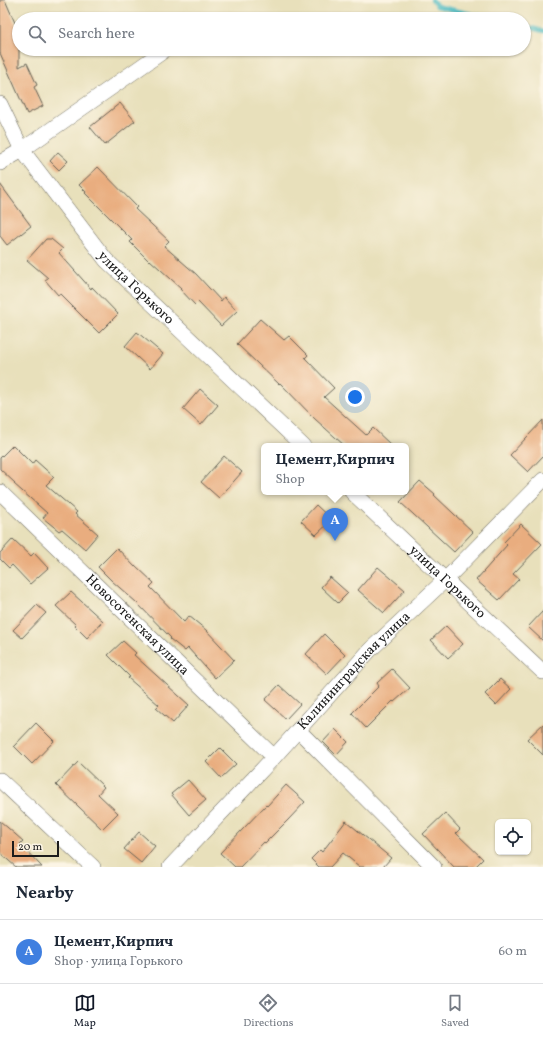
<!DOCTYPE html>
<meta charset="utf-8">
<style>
:root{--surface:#fff;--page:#f2f2f3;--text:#1f2937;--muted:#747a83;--line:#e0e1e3;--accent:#111827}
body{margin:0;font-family:Vollkorn,serif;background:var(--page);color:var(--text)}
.controls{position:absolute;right:12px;bottom:12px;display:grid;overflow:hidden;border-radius:6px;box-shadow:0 1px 3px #0004}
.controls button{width:36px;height:36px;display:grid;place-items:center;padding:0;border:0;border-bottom:1px solid var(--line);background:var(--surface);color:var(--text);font:20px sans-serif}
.scale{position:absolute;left:12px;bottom:10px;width:47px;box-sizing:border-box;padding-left:4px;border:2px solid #1c1c1c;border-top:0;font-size:11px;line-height:14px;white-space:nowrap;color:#1c1c1c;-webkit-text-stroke:3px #fcf5e5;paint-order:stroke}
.you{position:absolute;left:355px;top:397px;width:14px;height:14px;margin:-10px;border:3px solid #fff;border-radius:50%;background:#1a73e8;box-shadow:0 0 0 6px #1a73e833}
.badge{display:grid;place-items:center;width:26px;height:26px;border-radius:50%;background:var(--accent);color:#fff;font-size:13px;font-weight:700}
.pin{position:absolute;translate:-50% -33px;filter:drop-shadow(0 1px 2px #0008)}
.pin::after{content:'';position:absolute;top:21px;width:14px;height:12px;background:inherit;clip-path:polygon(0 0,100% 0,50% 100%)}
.popup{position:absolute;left:261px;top:443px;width:148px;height:52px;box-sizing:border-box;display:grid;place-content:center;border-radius:6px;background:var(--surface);filter:drop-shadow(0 1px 3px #0005);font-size:13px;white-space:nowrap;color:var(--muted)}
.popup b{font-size:15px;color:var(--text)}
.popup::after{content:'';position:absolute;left:50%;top:100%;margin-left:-8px;border:8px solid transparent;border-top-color:var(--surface)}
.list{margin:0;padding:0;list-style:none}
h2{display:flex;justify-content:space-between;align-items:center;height:52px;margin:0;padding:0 16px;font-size:17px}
h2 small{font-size:13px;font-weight:400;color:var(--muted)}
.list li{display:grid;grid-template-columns:26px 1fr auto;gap:12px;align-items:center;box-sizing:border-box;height:64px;padding:0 16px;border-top:1px solid var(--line)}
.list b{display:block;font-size:15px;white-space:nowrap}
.list p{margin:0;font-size:13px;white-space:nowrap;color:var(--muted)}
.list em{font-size:13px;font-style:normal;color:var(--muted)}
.icon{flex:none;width:22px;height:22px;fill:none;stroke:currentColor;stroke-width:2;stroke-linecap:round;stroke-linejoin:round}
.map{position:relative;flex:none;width:543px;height:867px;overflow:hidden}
.search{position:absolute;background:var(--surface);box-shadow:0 1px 3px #0004;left:12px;right:12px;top:12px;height:44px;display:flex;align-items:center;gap:10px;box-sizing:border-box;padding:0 14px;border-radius:22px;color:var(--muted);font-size:15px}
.sheet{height:116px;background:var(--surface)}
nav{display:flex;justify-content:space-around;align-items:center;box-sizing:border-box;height:56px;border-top:1px solid var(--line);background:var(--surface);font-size:11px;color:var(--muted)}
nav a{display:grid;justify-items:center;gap:2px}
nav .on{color:var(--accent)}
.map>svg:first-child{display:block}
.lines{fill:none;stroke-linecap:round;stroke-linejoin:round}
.stream{stroke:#4bbac1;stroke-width:4.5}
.building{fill:#e9ad7f}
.minor-casing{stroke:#636154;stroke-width:16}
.minor{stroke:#fff;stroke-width:15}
.labels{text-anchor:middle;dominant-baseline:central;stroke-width:4;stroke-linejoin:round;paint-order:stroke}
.street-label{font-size:14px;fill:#1c1c1c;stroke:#fcf5e5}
</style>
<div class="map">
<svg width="543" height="867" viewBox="0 0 543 867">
<rect width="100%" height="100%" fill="#fcf5e5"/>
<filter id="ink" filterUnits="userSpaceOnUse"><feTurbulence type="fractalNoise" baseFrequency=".025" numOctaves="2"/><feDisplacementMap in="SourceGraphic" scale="8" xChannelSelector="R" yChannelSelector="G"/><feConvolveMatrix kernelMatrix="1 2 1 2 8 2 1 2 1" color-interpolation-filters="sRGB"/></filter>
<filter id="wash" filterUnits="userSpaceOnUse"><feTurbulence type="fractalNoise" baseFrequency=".012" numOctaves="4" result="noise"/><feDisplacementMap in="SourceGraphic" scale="16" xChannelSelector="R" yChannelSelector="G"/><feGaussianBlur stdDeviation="0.9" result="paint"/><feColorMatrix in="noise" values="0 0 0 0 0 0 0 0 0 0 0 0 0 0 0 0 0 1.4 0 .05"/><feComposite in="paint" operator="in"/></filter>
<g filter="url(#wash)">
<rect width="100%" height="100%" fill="#e8e0bb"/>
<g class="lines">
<g class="stream">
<polyline points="432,0 437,6 493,19"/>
<polyline points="524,26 543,31"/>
</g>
</g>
<g id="blocks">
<g class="building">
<polygon points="0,0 5,0 19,32 19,67 27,63 37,85 34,87 43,106 27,114 0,53"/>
<polygon points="120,103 135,121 105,145 90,127"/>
<polygon points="58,152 68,161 59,170 50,161"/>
<polygon points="98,167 137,207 135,209 169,241 164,246 196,274 221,301 224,297 237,311 221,326 198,302 195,305 180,289 181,288 150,260 149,261 130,242 132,240 85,193 86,192 79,185"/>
<polygon points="0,184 31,226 7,245 0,236"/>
<polygon points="46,239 51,239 63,249 59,253 91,289 92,287 118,314 99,333 60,294 58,295 45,280 48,278 27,260"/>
<polygon points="260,319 284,340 289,336 308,355 305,358 334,388 324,397 366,435 373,428 392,446 345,446 315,419 280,383 279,384 237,344"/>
<polygon points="137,332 163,354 150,369 125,346"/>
<polygon points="200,389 218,405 201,425 183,409"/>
<polygon points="543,420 543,456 528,472 510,455"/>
<polygon points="13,445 32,464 35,460 54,477 46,485 77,512 75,514 98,534 85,549 62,529 59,531 43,518 47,513 14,484 15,483 0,469 0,458"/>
<polygon points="224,456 242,472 219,498 201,482"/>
<polygon points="420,481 435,494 434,495 473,532 454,552 400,502"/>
<polygon points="316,505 332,520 316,535 301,521"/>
<polygon points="521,524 542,544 513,574 519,579 499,600 476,580 507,545 504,542"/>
<polygon points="13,539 31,556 34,553 48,568 30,584 12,565 9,568 0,559 0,553"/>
<polygon points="117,548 135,567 136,566 154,583 150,587 184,622 189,616 206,630 234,660 215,678 188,648 185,651 170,639 171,638 136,602 112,581 98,567"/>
<polygon points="378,567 405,590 384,613 358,590"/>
<polygon points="330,577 348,593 338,603 321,587"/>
<polygon points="71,592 103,621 87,638 75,626 76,625 56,606"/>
<polygon points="37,605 46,613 22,638 13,630"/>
<polygon points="543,611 543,641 528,627"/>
<polygon points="446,626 463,644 448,658 431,640"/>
<polygon points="324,634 345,655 327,674 306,654"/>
<polygon points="123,641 136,653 134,655 189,705 173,723 156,708 159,705 128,678 130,677 108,655"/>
<polygon points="392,669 410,688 394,702 393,701 366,728 352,713 379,686 377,683"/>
<polygon points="500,679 511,689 496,705 485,694"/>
<polygon points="279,685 300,704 286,719 265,700"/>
<polygon points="36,723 54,741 32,764 14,746"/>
<polygon points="543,724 543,755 527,739"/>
<polygon points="335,729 348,742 336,755 323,742"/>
<polygon points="220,748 236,764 221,778 206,762"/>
<polygon points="78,762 104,787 98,794 118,813 102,829 56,785"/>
<polygon points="188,780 206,800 189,815 171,794"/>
<polygon points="286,785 305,802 288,820 265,843 264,842 240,867 235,867 220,853 266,805 267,806"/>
<polygon points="445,813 460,829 456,833 483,859 475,867 454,867 423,834"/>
<polygon points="0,821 23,841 20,844 42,867 16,867 0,853"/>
<polygon points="346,821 391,858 383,867 360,867 343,853 330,867 319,867 311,859 320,850 322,852"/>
<polygon points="139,832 155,846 141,863 124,849"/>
</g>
</g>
</g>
<g filter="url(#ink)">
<use href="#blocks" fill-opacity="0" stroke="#636154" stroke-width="1"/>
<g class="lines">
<g class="minor-casing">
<g id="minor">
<path id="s1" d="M0 104 22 150 106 260 303 446"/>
<polyline points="0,163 22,150 162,52"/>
<path id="s2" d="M0 492 274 757"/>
<path id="s3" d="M352 492 543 672"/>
<polyline points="298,730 434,867"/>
<polyline points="0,780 93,867"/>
<path id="s4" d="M170 867 274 757 370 650 445 580 543 480"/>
</g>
</g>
<use href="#minor" class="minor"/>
</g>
</g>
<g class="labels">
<g class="street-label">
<text stroke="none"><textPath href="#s1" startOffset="230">улица Горького</textPath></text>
<text stroke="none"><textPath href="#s3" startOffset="131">улица Горького</textPath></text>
<text stroke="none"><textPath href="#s2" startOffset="191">Новосотенская улица</textPath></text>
<text stroke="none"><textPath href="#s4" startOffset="269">Калининградская улица</textPath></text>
</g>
</g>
</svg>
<div class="controls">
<button><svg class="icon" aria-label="locate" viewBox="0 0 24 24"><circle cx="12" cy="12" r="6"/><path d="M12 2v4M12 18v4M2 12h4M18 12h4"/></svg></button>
</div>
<div class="scale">20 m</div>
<div class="you"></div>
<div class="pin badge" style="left:335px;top:541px;background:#3f7fe0">A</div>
<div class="popup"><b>Цемент,Кирпич</b>Shop</div>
<div class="search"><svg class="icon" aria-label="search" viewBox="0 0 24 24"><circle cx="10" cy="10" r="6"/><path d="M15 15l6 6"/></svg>Search here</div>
</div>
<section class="sheet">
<h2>Nearby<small></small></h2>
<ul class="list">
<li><span class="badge" style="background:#3f7fe0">A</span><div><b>Цемент,Кирпич</b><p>Shop · улица Горького</p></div><em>60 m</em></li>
</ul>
</section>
<nav>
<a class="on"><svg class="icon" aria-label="map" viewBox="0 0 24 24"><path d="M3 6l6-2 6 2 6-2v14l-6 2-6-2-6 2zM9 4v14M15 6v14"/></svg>Map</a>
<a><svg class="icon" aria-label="directions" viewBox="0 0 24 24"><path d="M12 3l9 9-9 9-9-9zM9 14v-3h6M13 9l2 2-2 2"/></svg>Directions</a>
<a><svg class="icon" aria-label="saved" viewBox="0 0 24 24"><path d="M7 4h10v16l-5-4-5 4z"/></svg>Saved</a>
</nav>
